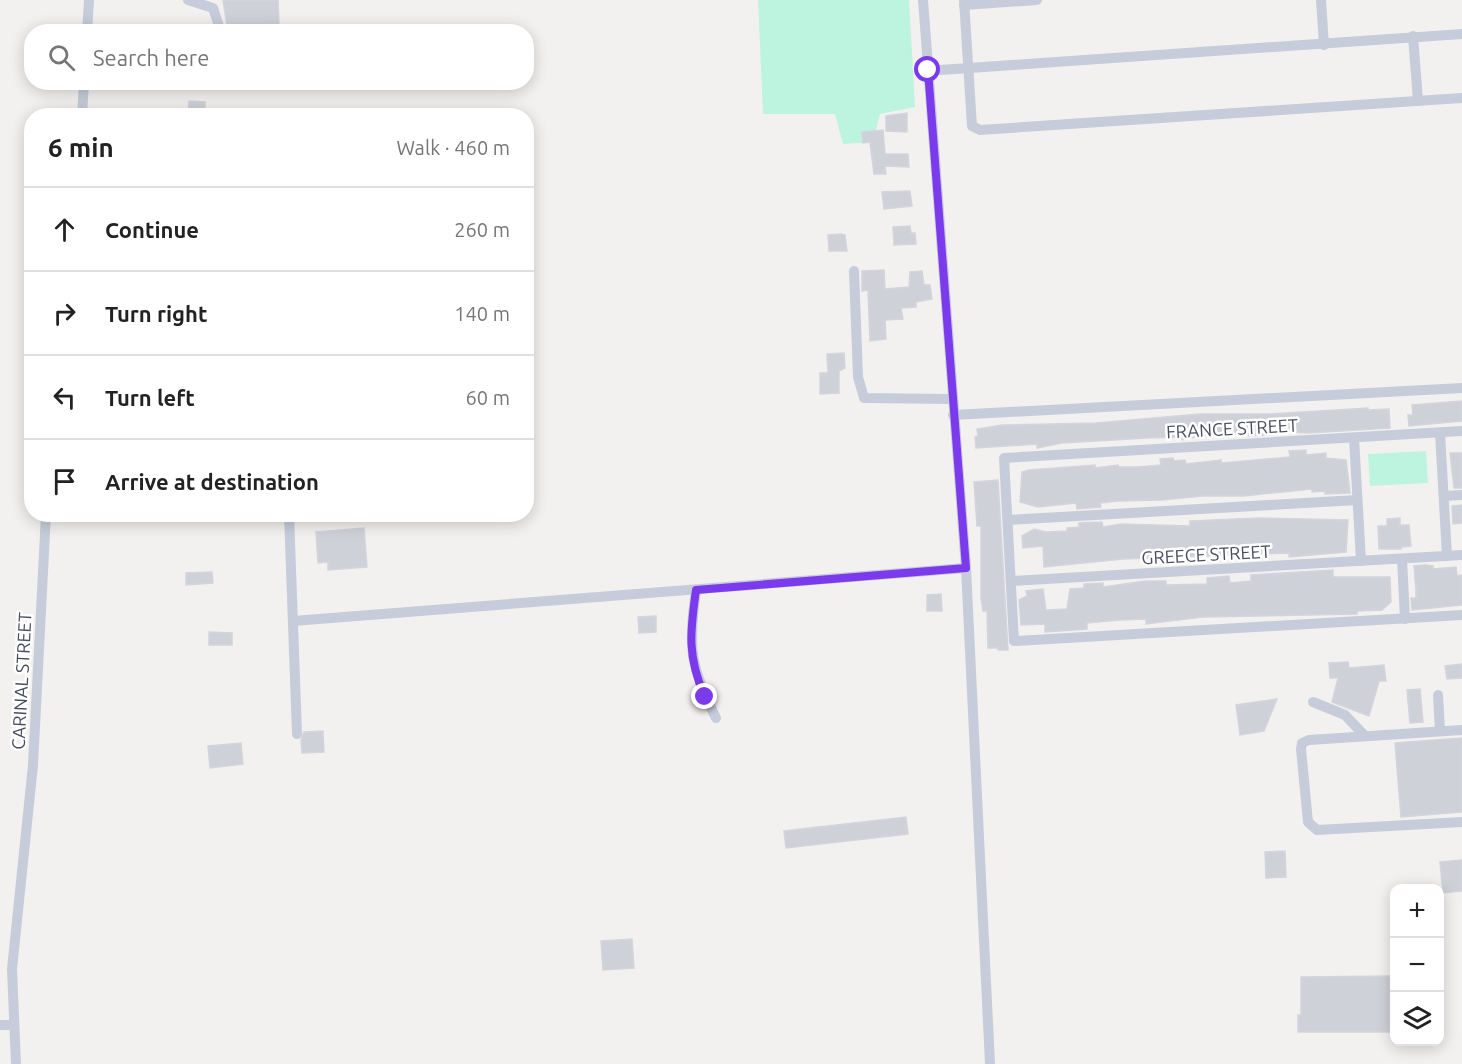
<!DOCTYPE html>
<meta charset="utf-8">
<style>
:root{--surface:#fff;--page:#f2f2f2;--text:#222;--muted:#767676;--line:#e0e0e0}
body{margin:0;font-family:Ubuntu,sans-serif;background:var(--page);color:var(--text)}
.controls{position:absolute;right:18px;bottom:18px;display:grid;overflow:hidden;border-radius:12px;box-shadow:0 3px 15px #0003}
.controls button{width:54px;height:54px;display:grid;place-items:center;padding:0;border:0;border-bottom:2px solid var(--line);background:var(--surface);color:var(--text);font:30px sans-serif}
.stop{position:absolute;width:18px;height:18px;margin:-14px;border:4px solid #7c3aed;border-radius:50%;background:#fff}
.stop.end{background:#7c3aed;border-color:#fff;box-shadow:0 2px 6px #0008}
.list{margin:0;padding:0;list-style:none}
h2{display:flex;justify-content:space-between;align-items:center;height:78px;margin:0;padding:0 24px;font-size:26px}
h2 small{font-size:20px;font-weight:400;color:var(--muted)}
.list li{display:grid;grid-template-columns:39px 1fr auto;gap:18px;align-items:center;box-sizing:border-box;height:84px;padding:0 24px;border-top:2px solid var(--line)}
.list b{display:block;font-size:22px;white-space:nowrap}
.list em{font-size:20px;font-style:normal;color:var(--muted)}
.icon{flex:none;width:33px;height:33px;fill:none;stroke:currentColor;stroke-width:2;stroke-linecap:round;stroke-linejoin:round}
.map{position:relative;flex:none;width:1462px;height:1064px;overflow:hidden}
.search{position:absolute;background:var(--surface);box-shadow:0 3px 15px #0003;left:24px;top:24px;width:510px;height:66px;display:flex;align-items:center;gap:15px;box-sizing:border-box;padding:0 21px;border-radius:24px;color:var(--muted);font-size:22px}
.panel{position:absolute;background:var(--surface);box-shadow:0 3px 15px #0003;left:24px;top:108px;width:510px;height:414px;border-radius:24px}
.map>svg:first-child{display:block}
.green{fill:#bcf4df}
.building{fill:#cfd1d8;stroke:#d4d4dc;stroke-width:1.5}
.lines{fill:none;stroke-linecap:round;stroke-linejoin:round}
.street{stroke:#c6ccd9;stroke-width:10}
.route{stroke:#7c3aed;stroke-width:8}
.labels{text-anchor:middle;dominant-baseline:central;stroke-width:5;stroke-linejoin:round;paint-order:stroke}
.street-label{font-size:18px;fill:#464e60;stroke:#fff}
</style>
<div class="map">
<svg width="1462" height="1064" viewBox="0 0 1462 1064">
<rect width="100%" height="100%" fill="#f3f1f0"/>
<g class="green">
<polygon points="758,0 909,0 915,107 880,114 873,142 843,144 835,114 763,114"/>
<polygon points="1426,451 1428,483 1370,486 1368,454"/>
</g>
<g class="building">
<polygon points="223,0 278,0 279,24 255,25 255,32 228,32"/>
<polygon points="189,101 205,102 205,116 188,116"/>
<polygon points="907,113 907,132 886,131 886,116"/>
<polygon points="883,130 885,154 908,154 909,167 885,166 886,174 874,174 870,142 863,143 862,132"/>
<polygon points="910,191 912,206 884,209 882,192"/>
<polygon points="910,226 911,233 915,233 916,244 894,245 893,227"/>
<polygon points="840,234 845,235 847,251 829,251 828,235"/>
<polygon points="884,270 885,289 909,287 910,272 922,271 924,285 930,285 932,299 916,302 916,307 901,308 903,319 885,320 886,339 870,341 868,290 862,291 862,271"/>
<polygon points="844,353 845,368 839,371 839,393 820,394 820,373 828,373 827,354"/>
<polygon points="1462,401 1462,421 1409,426 1408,415 1413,415 1412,405"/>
<polygon points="1368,408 1368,410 1389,409 1390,428 1307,433 1270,431 1270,435 1249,436 1247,434 1210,434 1182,440 1181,437 1147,438 1062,443 1037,448 1037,444 976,448 975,437 978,436 977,429 1002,425 1096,423 1200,414 1269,414"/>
<polygon points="1306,450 1306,455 1326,453 1326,458 1346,460 1350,493 1325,494 1325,491 1312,492 1312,489 1244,496 1203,496 1162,500 1118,501 1100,503 1101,507 1077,509 1076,503 1038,507 1020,502 1022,472 1029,470 1095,465 1095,468 1118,465 1118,467 1138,467 1161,465 1160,459 1173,458 1174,461 1185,460 1186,464 1221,460 1222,463 1290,457 1289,451"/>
<polygon points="1450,453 1462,453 1462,488 1454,488"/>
<polygon points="998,480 1008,650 998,650 998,648 988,648 987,611 983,611 981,598 981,526 977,526 974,482"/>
<polygon points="1462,505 1462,523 1453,524 1452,506"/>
<polygon points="1259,518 1348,520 1346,552 1289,557 1289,553 1123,559 1044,567 1043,546 1023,548 1022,536 1034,529 1046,532 1067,531 1067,528 1079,527 1079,523 1102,522 1103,527 1121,524 1190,526 1190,521"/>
<polygon points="1400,518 1400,525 1409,525 1411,546 1401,547 1401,549 1379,549 1378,526 1387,526 1387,519"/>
<polygon points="364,528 367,567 328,570 328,562 318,563 316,532"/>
<polygon points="1425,565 1433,566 1433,569 1456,567 1457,576 1462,575 1462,605 1412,610 1411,598 1416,598 1416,591 1414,566"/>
<polygon points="1333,570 1333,577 1390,577 1391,602 1382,610 1357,611 1357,614 1203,617 1146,624 1146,619 1119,620 1087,623 1087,629 1045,632 1045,624 1021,625 1019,600 1027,596 1026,591 1043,589 1046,610 1067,609 1070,589 1084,588 1084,584 1103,583 1103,587 1145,581 1166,581 1166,585 1207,584 1207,578 1229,576 1230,583 1251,581 1251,575"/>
<polygon points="212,572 213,583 186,585 186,573"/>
<polygon points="941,594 942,611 927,611 927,595"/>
<polygon points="656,616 656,632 639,633 638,617"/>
<polygon points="209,632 232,633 232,645 209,645"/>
<polygon points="1348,662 1349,668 1384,665 1386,681 1379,681 1369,716 1332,702 1338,678 1330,678 1329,663"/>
<polygon points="1462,664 1462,678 1447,679 1445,666"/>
<polygon points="1420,689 1423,722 1410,723 1407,690"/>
<polygon points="1277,699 1264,731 1240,735 1236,705"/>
<polygon points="323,731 324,752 302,753 301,740 304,732"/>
<polygon points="1462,738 1462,812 1401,817 1395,743"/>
<polygon points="241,743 243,764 210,768 208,746"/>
<polygon points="906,817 908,834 786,848 784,831"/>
<polygon points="1285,851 1286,877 1266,878 1265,852"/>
<polygon points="1462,860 1462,891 1443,893 1440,862"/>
<polygon points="632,939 634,968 603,970 601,941"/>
<polygon points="1395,976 1395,1032 1298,1032 1298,1015 1301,1015 1301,977"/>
</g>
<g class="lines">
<g class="street">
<polyline points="188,0 213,8 221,32"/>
<polyline points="923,0 966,568 990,1064"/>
<polyline points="964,0 972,126 980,130 1462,98"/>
<polyline points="1321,0 1324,45"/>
<polyline points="964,5 1037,0"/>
<polyline points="87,32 89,0"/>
<polyline points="1413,36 1418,101"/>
<polyline points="940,70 1462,34"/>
<polyline points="82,116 84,82"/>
<polyline points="854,271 858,377 864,398 952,399"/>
<polyline points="953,415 1462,388"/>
<polyline points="1462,431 1004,458 1014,641 1462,615"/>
<polyline points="1440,433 1447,556"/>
<polyline points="1354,438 1361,561"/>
<polyline points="1444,496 1462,495"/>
<polyline points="289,514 297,734"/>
<polyline points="1008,520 1357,500"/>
<polyline points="1402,559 1405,619"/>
<polyline points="1011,581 1462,555"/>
<path d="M696 590C688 648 690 666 716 718"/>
<polyline points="293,621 966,568"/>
<polyline points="1438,695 1440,731"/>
<polyline points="1313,702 1345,715 1365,736"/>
<polyline points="1462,730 1309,740 1302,743 1301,749 1308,822 1317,830 1462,822"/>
<polyline points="0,1025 14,1025"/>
<polyline points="16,1064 12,969 33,765 46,514"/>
</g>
</g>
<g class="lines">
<path class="route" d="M705 697C687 657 690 632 696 590L966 568 928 70"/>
</g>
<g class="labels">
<g class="street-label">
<text transform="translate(1232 428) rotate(-3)">FRANCE STREET</text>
<text transform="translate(1206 554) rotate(-3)">GREECE STREET</text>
<text transform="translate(21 681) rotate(-87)">CARINAL STREET</text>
</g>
</g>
</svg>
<div class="controls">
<button>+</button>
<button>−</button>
<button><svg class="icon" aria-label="layers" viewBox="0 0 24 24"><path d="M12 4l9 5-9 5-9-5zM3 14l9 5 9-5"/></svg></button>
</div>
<div class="stop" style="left:928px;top:70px"></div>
<div class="stop end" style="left:705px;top:697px"></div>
<div class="search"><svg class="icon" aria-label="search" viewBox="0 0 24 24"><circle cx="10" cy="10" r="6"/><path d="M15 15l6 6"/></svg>Search here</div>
<section class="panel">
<h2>6 min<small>Walk · 460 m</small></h2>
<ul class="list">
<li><svg class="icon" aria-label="ahead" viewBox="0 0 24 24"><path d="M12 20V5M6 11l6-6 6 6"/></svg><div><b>Continue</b></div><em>260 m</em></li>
<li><svg class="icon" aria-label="right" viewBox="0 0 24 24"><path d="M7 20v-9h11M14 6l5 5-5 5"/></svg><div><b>Turn right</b></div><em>140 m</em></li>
<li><svg class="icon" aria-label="left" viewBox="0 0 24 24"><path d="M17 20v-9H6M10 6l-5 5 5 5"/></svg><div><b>Turn left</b></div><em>60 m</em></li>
<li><svg class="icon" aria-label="arrive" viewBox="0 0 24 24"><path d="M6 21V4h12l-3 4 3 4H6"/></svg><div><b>Arrive at destination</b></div></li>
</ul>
</section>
</div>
